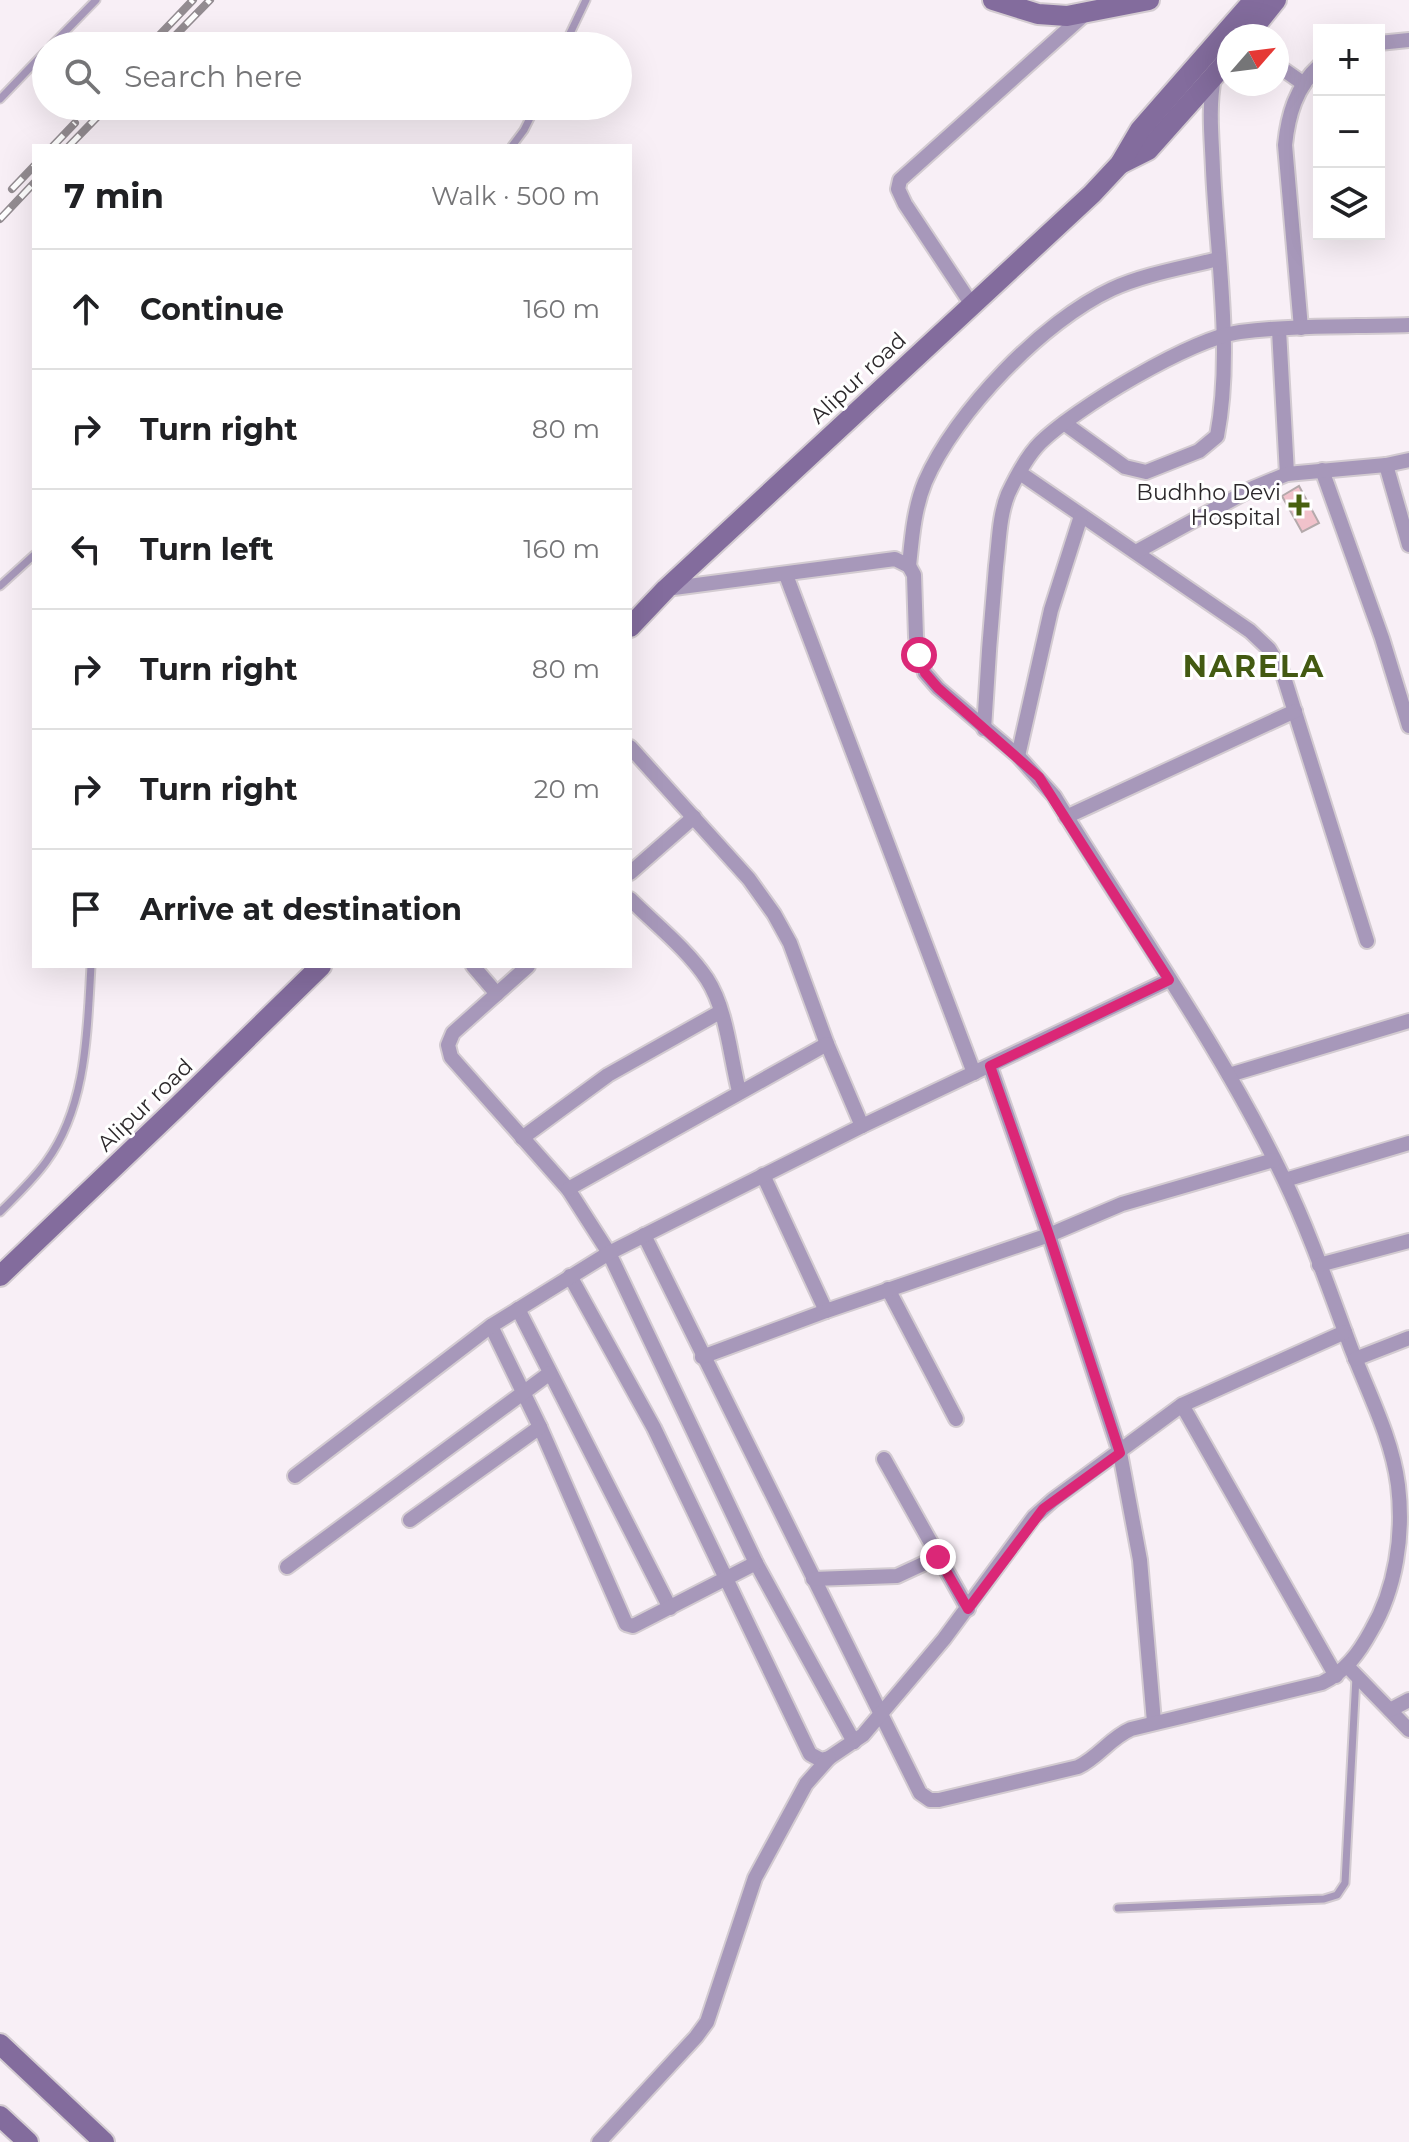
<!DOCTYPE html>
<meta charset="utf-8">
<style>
:root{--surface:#fff;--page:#f6f6f6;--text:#202124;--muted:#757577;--line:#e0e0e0}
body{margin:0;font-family:Montserrat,sans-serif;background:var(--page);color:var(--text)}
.controls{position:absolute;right:24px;top:24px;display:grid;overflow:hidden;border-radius:0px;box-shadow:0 8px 32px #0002}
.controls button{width:72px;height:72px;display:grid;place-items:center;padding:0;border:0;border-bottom:2px solid var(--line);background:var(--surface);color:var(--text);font:40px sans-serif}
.compass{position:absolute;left:1217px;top:24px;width:72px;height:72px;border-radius:50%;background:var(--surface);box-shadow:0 8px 32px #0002;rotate:62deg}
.stop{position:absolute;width:24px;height:24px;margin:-18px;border:6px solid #db2777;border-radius:50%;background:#fff}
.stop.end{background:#db2777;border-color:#fff;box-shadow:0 2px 8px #0008}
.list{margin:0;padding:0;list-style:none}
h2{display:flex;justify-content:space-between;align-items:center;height:104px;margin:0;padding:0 32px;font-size:34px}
h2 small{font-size:26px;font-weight:400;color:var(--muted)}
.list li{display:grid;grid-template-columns:52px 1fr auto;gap:24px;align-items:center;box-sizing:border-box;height:120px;padding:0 32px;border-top:2px solid var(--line)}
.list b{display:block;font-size:30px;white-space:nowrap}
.list em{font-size:26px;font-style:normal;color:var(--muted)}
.icon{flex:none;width:44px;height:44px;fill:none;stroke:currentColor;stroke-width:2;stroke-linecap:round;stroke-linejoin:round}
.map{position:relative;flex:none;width:1409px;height:2142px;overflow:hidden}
.search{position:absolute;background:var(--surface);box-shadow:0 8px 32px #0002;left:32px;top:32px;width:600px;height:88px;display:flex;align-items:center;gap:20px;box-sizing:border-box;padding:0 28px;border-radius:44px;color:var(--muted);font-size:30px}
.panel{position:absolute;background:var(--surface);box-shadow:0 8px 32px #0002;left:32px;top:144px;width:600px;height:824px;border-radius:0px}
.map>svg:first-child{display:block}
.building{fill:#f1c2cb;stroke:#b4a9ab;stroke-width:2}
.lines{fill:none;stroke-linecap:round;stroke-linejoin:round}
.lane-casing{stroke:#d3cbd1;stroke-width:11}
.street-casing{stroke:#d3cbd1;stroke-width:18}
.secondary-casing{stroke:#d3cbd1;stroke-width:24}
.lane{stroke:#a798ba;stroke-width:7}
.street{stroke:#a798ba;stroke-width:14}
.secondary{stroke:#836c9d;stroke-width:20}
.rail-casing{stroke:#938c91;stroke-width:8}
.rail{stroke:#fff;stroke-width:5;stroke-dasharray:15;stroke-linecap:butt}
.route{stroke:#db2777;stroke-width:10}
.poi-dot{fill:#476110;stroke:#fff;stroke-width:3}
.labels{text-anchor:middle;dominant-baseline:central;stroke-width:6;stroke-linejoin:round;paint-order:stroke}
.street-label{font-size:22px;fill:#2c282b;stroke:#fff}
.poi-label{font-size:22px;fill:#2c282b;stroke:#fff;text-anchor:end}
.district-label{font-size:30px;font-weight:bold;letter-spacing:2px;fill:#435a12;stroke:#fff}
</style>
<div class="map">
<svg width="1409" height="2142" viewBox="0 0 1409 2142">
<rect width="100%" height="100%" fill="#f8eff6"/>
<polygon class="building" points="1299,486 1319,523 1302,532 1282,496"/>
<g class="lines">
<g class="lane-casing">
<g id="lane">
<polyline points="51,46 96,0"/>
<polyline points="564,46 586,0"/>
<polyline points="0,99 46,51"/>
<polyline points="512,146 524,130 536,106"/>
<polyline points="0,586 34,555"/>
<path d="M0 1212C16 1196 33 1180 46 1162 87 1106 87 1032 91 966"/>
<polyline points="1118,1908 1324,1899 1337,1895 1345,1883 1356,1677"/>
</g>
</g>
<g class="street-casing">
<g id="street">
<polyline points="1379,43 1409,40"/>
<polyline points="1277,65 1304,84"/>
<polyline points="972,305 905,204 898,189 900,180 1085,14"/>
<path d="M1301 328 1285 145C1288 115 1296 87 1319 66"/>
<polyline points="1279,330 1287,474"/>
<path d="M1064 423 1125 467 1146 472 1199 451 1217 436C1233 353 1217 256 1213 170 1212 140 1208 108 1214 78"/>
<polyline points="1386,465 1409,545"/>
<polyline points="1322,470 1382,638 1409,726"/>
<polyline points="1020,473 1250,631 1269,649 1282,671 1367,941"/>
<polyline points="1136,552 1253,488 1287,474 1386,465 1409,460"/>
<path d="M909 566C912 537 914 509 925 482 955 412 1043 321 1112 289 1145 274 1183 268 1218 259"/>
<polyline points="786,575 974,1073"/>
<path d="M984 729C987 674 991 620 996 566 999 543 999 516 1008 494 1016 477 1027 456 1040 443 1074 409 1192 338 1240 332 1295 325 1353 327 1409 325"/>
<polyline points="630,747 749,879 774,914 790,943 827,1044 862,1126"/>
<polyline points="1018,756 1051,610 1081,516"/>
<polyline points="1066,817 1295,711"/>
<polyline points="630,873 694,817"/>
<path d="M630 899C655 924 687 949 707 979 727 1010 730 1056 739 1091"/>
<polyline points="473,966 497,994"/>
<polyline points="528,966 453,1033 448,1045 451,1057 568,1189 609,1253 756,1563 854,1742"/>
<polyline points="990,1066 1049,1235 1120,1453 1140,1560 1154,1722"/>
<polyline points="1229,1075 1409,1021"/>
<polyline points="522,1138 608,1075 720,1012"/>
<polyline points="763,1175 826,1311"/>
<polyline points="1285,1180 1409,1143"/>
<polyline points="568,1189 827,1044"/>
<path d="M644 1235 920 1793 930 1800H939L1078 1767C1099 1757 1110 1738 1131 1729L1322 1683C1346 1671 1359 1653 1371 1631 1396 1589 1404 1534 1398 1485 1392 1438 1368 1392 1351 1348 1330 1292 1310 1233 1284 1179 1220 1045 1131 923 1054 796L1018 756 938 688 925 673 916 637 914 575 909 566 895 559 666 589"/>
<polyline points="1319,1265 1409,1241"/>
<polyline points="570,1276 654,1428 810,1754 821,1760 829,1758 863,1735 944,1639 1034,1517 1053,1500 1182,1405 1345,1332"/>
<polyline points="888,1289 956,1419"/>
<polyline points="518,1309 670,1608"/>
<polyline points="491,1326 540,1427 626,1624 633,1626 639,1623 756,1563"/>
<polyline points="702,1357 826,1311 1049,1235 1122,1204 1274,1160"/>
<polyline points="1355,1359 1409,1338"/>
<polyline points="1182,1405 1336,1676"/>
<polyline points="884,1459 968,1609"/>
<polyline points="295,1476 491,1326 609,1253 862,1126 1169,980"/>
<polyline points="410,1520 540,1427"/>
<polyline points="287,1567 550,1373"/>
<polyline points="813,1579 897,1576 938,1557"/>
<polyline points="1347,1666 1409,1730"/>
<polyline points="1390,1710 1409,1700"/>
<polyline points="599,2142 696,2037 707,2022 755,1878 806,1784 829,1758"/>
</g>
</g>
<g class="secondary-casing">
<g id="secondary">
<polyline points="993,0 1038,14 1067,16 1149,0"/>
<polyline points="1247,36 1276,0"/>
<polyline points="1120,164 1148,150 1229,59"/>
<polyline points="630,627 666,589 1092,194 1120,164 1140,130 1254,0"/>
<polyline points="0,1276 176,1108 321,966"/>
<polyline points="0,2044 104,2142"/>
<polyline points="0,2116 28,2142"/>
</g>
</g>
<use href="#lane" class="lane"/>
<use href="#street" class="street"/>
<use href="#secondary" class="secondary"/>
<g class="rail-casing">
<g id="rail">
<polyline points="149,46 193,0"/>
<polyline points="165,46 210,0"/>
<polyline points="53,146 75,123"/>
<polyline points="69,146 108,106"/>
<polyline points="12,189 34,166"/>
<polyline points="0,219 34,183"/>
</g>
</g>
<use href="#rail" class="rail"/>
</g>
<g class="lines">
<polyline class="route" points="919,655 925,673 938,688 1039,777 1169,980 990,1066 1049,1235 1120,1453 1043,1509 968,1609 938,1557"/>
</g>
<path class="poi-dot" d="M1295 493h8v8h8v8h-8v8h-8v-8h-8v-8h8z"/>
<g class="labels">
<g class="street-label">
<text transform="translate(858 378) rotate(-43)">Alipur road</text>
<text transform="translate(145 1105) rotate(-44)">Alipur road</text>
</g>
<g class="poi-label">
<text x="1281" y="492">Budhho Devi<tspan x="1281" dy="25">Hospital</tspan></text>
</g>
<g class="district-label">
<text x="1254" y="666">NARELA</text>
</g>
</g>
</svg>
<div class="controls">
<button>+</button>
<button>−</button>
<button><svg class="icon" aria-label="layers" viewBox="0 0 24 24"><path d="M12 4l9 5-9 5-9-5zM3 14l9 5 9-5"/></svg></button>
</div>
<svg class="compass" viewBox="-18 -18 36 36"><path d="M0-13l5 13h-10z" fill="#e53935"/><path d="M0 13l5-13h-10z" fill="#757577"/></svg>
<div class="stop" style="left:919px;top:655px"></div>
<div class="stop end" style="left:938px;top:1557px"></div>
<div class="search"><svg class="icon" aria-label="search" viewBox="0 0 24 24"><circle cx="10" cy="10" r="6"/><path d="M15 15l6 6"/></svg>Search here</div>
<section class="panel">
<h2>7 min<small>Walk · 500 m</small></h2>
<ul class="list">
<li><svg class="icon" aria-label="ahead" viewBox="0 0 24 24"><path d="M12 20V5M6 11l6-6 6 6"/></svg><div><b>Continue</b></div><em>160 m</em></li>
<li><svg class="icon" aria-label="right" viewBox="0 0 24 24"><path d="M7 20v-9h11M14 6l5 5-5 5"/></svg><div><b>Turn right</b></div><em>80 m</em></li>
<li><svg class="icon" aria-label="left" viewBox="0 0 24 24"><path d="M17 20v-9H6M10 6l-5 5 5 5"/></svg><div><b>Turn left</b></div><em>160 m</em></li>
<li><svg class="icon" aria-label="right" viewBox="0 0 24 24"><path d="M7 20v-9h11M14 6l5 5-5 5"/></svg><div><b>Turn right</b></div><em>80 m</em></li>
<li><svg class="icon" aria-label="right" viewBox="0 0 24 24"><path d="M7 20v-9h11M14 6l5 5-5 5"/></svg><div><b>Turn right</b></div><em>20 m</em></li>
<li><svg class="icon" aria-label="arrive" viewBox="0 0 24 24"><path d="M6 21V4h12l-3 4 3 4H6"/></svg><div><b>Arrive at destination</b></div></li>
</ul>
</section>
</div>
